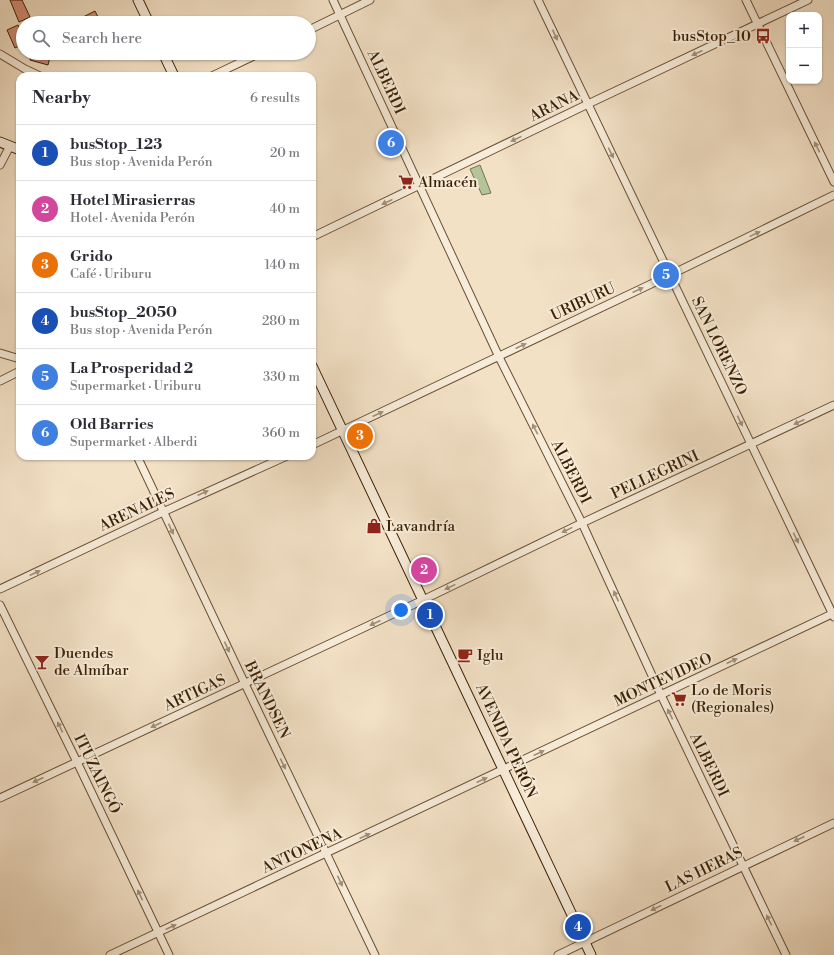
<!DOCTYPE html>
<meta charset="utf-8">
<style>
:root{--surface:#fff;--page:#f2f2f3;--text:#2b2b33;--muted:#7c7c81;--line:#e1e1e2;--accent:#7c3aed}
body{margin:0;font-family:"Libre Bodoni",serif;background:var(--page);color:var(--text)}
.controls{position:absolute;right:12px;top:12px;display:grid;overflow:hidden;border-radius:8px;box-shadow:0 1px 3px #0004}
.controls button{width:36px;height:36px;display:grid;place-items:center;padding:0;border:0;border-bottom:1px solid var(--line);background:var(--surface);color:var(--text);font:20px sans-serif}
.you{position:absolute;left:401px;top:610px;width:14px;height:14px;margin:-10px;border:3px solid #fff;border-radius:50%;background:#1a73e8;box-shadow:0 0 0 6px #1a73e833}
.badge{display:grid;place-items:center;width:26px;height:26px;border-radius:50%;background:var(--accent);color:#fff;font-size:13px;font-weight:700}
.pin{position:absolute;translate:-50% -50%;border:2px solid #fff;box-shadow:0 1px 4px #0006}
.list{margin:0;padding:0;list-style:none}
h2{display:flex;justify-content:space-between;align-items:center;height:52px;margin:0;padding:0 16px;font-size:17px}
h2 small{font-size:13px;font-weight:400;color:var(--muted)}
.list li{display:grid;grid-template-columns:26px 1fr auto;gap:12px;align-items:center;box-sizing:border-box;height:56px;padding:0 16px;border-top:1px solid var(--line)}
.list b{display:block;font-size:15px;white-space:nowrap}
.list p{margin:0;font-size:13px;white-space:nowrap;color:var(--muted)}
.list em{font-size:13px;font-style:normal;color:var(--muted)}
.icon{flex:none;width:22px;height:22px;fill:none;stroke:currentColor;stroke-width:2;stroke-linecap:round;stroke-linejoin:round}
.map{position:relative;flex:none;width:834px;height:955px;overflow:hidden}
.search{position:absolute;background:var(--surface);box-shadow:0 1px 3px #0004;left:16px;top:16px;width:300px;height:44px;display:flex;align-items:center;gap:10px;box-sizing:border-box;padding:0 14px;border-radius:22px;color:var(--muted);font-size:15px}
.panel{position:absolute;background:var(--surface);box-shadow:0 1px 3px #0004;left:16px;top:72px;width:300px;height:388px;border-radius:12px}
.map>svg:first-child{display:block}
.green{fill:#b4c49a;stroke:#78724e}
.building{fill:#d38e76;stroke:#3b1f02}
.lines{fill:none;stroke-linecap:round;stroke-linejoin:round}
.street-casing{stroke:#695033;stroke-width:9}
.secondary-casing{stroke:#3b1f02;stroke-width:11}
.street{stroke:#f7ecda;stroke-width:7}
.secondary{stroke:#f7ecda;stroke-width:9}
.oneway{fill:#a29079}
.labels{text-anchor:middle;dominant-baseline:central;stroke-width:4;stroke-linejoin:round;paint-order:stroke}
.poi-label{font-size:15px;fill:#3b1f02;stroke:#f7ecda;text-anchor:start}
.street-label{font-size:15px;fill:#3b1f02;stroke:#f7ecda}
</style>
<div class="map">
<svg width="834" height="955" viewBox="0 0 834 955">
<rect width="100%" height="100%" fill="#f3e1c6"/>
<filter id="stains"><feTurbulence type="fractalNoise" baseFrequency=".005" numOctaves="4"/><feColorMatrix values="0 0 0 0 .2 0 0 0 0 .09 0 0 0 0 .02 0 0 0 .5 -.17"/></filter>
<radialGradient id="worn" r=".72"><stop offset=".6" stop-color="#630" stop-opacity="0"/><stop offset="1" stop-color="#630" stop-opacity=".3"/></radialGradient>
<polygon class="green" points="480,165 491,193 482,195 470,169"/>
<g class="building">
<polygon points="10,0 22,0 30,17 19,22"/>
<polygon points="95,11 101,23 71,23"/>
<polygon points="18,25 23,35 23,44 15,48 7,30"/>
<polygon points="31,53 51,53 48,65 30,60"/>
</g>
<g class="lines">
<g class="street-casing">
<g id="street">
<polyline points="333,0 499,357 582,523 661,695 786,955"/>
<polyline points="538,0 834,617"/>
<polyline points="746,0 834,182"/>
<polyline points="309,30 370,0"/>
<polyline points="0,54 25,69 40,76"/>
<polyline points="212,76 260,53"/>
<polyline points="0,165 10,146"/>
<polyline points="312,237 588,104 808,0"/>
<polyline points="0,353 20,359"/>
<polyline points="0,381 20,371"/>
<polyline points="312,445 670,275 834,195"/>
<polyline points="137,456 245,684 375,955"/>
<polyline points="0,589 163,512 287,456"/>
<polyline points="0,605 77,762 169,955"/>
<polyline points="0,798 423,600 582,523 834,405"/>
<polyline points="110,955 834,613"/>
<polyline points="558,955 834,823"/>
</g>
</g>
<g class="secondary-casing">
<g id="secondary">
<polyline points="138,0 149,23"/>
<polyline points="163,53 174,76"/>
<polyline points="0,142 20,150"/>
<polyline points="312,366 591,955"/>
</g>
</g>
<use href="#street" class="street"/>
<use href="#secondary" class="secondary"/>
</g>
<defs><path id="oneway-solid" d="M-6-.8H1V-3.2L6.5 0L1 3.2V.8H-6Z"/></defs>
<g class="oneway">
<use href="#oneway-solid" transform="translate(555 35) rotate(65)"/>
<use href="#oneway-solid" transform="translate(697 53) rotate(155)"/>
<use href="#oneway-solid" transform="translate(516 139) rotate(154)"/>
<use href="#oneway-solid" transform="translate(817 147) rotate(-116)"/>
<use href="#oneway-solid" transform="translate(611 153) rotate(64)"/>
<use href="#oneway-solid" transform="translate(387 202) rotate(155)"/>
<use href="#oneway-solid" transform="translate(755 234) rotate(-26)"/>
<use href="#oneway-solid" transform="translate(638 290) rotate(-25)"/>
<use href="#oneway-solid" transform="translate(521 346) rotate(-25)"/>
<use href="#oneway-solid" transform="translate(378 414) rotate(-25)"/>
<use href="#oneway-solid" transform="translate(740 421) rotate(64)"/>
<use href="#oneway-solid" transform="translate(799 422) rotate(155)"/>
<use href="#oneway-solid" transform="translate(535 429) rotate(-117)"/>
<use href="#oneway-solid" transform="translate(203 493) rotate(-24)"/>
<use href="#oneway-solid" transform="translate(171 529) rotate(65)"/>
<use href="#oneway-solid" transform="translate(567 530) rotate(154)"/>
<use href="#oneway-solid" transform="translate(796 538) rotate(64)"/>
<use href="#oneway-solid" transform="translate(35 573) rotate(-25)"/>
<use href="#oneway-solid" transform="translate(450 587) rotate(154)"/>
<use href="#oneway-solid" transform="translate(616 596) rotate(-115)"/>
<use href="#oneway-solid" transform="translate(375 623) rotate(155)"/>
<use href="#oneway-solid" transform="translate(227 647) rotate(65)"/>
<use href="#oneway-solid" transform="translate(732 661) rotate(-25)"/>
<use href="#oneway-solid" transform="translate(670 714) rotate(-116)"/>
<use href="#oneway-solid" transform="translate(156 725) rotate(155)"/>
<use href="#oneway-solid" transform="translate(60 727) rotate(-116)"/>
<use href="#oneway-solid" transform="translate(539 753) rotate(-25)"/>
<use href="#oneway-solid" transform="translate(283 764) rotate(64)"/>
<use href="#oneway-solid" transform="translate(38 780) rotate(155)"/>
<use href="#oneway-solid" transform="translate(482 780) rotate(-25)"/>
<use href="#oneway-solid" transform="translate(365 836) rotate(-25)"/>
<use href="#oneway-solid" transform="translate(799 839) rotate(155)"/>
<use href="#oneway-solid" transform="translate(340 881) rotate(65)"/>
<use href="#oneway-solid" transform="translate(140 895) rotate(-115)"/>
<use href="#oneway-solid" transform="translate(656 908) rotate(154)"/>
<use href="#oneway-solid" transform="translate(769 920) rotate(-116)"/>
<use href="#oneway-solid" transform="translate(171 927) rotate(-25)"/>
</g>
<defs>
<g id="bus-bare" transform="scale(1.2)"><path d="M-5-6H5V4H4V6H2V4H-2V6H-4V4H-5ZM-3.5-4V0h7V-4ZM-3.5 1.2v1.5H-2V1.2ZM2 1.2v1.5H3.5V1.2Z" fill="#8f2418" stroke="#f7ecda" stroke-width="2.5" paint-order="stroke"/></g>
<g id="supermarket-bare" transform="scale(1.2)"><path d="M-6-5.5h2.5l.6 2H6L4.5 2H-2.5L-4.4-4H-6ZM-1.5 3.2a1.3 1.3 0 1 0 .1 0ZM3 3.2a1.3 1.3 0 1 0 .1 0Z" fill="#8f2418" stroke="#f7ecda" stroke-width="2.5" paint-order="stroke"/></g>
<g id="shop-bare" transform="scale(1.2)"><path d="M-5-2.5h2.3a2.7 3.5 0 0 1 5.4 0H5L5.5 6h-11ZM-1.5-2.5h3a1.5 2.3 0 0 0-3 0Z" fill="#8f2418" stroke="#f7ecda" stroke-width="2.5" paint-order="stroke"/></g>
<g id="cafe-bare" transform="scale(1.2)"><path d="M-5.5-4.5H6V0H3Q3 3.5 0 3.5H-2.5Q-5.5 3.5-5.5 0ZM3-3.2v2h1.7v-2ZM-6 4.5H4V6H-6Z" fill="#8f2418" stroke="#f7ecda" stroke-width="2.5" paint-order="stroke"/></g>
<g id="bar-bare" transform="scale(1.2)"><path d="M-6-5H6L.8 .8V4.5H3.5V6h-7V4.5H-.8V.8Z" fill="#8f2418" stroke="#f7ecda" stroke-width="2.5" paint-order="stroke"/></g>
</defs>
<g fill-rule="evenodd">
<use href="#bus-bare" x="763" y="36"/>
<use href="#supermarket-bare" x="406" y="182"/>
<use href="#shop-bare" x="374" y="526"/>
<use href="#cafe-bare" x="465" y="655"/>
<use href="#bar-bare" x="42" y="662"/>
<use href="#supermarket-bare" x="679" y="699"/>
</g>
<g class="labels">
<g class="poi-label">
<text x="751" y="36" text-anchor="end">busStop_10</text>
<text x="418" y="182">Almacén</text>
<text x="386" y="526">Lavandría</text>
<text x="54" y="653">Duendes<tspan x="54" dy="17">de Almíbar</tspan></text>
<text x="477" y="655">Iglu</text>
<text x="691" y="690">Lo de Moris<tspan x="691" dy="17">(Regionales)</tspan></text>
</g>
<g class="street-label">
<text transform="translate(386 82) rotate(65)">ALBERDI</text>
<text transform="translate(554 106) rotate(-26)">ARANA</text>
<text transform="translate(583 302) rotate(-25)">URIBURU</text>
<text transform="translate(719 346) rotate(64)">SAN LORENZO</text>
<text transform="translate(571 472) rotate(63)">ALBERDI</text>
<text transform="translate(655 475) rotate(-25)">PELLEGRINI</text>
<text transform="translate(137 510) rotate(-25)">ARENALES</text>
<text transform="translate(663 680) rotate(-25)">MONTEVIDEO</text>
<text transform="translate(195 693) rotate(-25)">ARTIGAS</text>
<text transform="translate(267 700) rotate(64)">BRANDSEN</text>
<text transform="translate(506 741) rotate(65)">AVENIDA PERÓN</text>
<text transform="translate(709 765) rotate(64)">ALBERDI</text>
<text transform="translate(97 774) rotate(64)">ITUZAINGÓ</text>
<text transform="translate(302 851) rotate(-25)">ANTONENA</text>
<text transform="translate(704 870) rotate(-26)">LAS HERAS</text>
</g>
</g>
<rect width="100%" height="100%" filter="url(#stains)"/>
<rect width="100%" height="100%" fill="url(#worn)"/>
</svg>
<div class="controls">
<button>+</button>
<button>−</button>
</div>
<div class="you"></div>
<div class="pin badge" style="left:430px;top:615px;background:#1a4fb4">1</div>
<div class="pin badge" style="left:424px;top:570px;background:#d1479c">2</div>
<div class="pin badge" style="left:360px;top:436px;background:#e8710a">3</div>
<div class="pin badge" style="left:578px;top:927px;background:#1a4fb4">4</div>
<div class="pin badge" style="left:666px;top:275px;background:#3f7fe0">5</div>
<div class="pin badge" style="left:391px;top:143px;background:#3f7fe0">6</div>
<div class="search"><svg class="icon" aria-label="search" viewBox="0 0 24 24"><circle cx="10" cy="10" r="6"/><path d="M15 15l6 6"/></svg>Search here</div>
<section class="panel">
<h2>Nearby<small>6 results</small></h2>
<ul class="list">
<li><span class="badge" style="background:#1a4fb4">1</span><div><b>busStop_123</b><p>Bus stop · Avenida Perón</p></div><em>20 m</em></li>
<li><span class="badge" style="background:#d1479c">2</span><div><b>Hotel Mirasierras</b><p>Hotel · Avenida Perón</p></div><em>40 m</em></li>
<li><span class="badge" style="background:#e8710a">3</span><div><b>Grido</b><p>Café · Uriburu</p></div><em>140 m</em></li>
<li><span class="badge" style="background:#1a4fb4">4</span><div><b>busStop_2050</b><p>Bus stop · Avenida Perón</p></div><em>280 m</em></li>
<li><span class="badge" style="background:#3f7fe0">5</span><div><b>La Prosperidad 2</b><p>Supermarket · Uriburu</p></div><em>330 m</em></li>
<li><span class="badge" style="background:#3f7fe0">6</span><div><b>Old Barries</b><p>Supermarket · Alberdi</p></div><em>360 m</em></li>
</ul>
</section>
</div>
